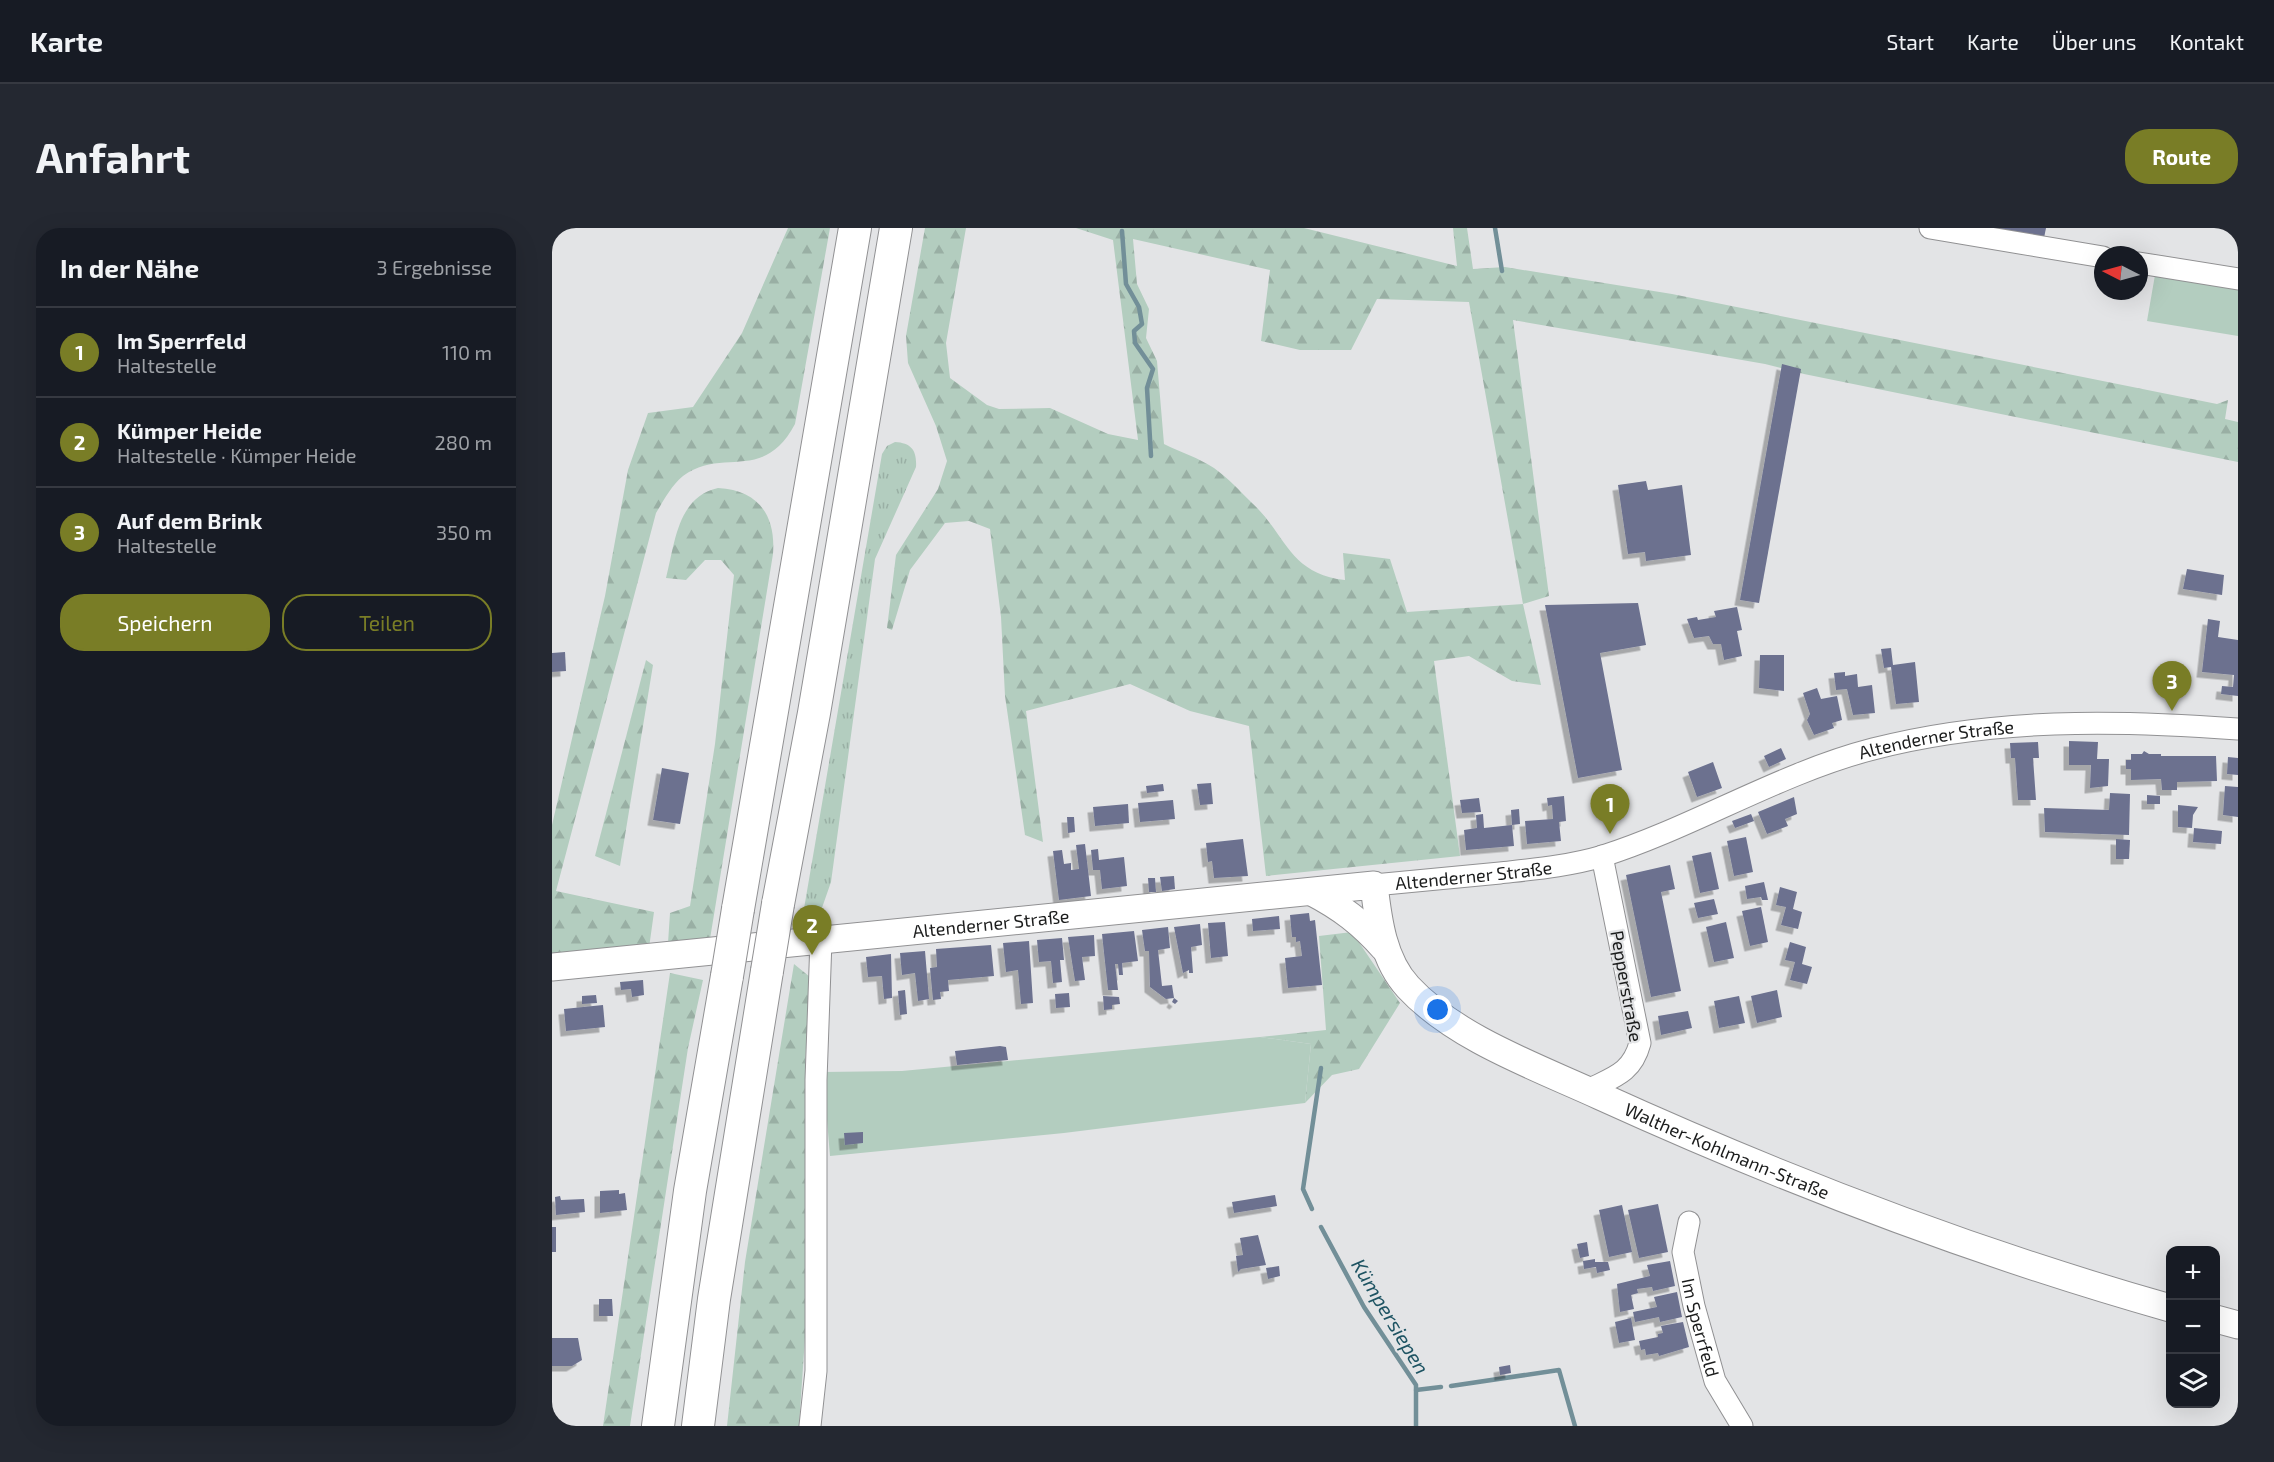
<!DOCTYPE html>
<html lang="de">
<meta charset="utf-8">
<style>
:root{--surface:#171b24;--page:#242831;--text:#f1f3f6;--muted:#9ea1a6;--line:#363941;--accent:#797d26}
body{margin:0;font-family:"Exo 2",sans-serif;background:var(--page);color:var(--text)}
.controls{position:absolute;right:18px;bottom:18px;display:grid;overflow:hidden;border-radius:12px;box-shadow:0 6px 24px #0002}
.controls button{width:54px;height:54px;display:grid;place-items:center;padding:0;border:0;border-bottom:2px solid var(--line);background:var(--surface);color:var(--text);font:30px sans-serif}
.compass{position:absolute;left:1542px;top:18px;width:54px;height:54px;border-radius:50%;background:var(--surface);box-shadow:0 6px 24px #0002;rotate:276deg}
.you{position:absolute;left:886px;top:782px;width:21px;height:21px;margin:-15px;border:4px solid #fff;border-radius:50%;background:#1a73e8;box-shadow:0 0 0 9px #1a73e833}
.badge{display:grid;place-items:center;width:39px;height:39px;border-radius:50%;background:var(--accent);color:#fff;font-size:20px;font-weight:700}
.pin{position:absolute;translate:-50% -50px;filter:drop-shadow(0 2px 3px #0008)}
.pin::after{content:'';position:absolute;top:32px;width:21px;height:18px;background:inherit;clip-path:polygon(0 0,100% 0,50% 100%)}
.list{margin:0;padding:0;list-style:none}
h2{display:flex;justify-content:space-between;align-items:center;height:78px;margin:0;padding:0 24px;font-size:26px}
h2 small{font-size:20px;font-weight:400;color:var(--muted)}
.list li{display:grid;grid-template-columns:39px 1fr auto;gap:18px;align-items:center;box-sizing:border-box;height:90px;padding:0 24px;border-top:2px solid var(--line)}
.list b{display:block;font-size:22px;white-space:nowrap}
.list p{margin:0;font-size:20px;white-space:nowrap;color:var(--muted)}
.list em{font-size:20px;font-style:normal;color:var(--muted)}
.actions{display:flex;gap:12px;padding:18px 24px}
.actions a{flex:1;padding:14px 0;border:2px solid var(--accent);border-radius:24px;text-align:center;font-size:21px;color:var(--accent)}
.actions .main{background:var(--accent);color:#fff}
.icon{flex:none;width:33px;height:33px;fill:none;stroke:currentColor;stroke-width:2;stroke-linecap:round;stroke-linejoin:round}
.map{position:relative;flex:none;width:1686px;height:1198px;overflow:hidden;border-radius:24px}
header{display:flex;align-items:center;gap:36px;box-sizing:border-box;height:84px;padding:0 30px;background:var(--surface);border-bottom:2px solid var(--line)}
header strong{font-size:28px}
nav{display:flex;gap:33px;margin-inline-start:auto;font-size:21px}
.intro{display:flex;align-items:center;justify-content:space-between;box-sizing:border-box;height:144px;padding:0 36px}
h1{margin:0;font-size:42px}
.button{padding:15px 27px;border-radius:24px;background:var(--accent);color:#fff;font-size:21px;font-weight:700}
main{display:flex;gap:36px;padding:0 36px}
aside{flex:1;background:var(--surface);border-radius:24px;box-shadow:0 6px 24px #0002}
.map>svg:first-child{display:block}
.grass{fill:url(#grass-tufts)}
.forest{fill:url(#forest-firs);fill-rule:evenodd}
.garden{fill:#b3cdbf}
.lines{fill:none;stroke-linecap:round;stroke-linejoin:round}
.stream{stroke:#728f98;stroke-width:4.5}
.building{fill:#6c718f;filter:url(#shadow)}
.minor-casing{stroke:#919193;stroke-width:23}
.major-casing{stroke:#919193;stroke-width:29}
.highway-casing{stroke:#919193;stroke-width:34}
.minor{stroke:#fff;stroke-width:21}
.major{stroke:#fff;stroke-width:27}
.highway{stroke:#fff;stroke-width:32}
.highway-bridge-casing{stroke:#919193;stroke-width:34;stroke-linecap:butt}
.highway-bridge{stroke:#fff;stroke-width:32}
.labels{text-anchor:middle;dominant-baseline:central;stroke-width:4.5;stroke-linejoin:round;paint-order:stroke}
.street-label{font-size:18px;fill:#1b1c1c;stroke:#e3e4e6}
.water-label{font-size:20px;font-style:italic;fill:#1d5362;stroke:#e3e4e6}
</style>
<header>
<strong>Karte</strong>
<nav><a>Start</a><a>Karte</a><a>Über uns</a><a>Kontakt</a></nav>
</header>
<div class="intro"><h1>Anfahrt</h1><a class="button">Route</a></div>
<main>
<aside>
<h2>In der Nähe<small>3 Ergebnisse</small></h2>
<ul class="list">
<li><span class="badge">1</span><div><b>Im Sperrfeld</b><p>Haltestelle</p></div><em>110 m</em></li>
<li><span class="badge">2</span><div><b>Kümper Heide</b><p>Haltestelle · Kümper Heide</p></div><em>280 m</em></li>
<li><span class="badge">3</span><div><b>Auf dem Brink</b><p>Haltestelle</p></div><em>350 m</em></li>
</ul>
<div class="actions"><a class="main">Speichern</a><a>Teilen</a></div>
</aside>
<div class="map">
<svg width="1686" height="1198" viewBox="0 0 1686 1198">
<defs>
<pattern id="grass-tufts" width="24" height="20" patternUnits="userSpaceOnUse" patternTransform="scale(1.5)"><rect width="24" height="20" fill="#b3cdbf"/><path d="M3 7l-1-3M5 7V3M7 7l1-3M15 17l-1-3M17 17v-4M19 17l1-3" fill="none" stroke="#99afa4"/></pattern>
<pattern id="forest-firs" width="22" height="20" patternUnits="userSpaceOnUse" patternTransform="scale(1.5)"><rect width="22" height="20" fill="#b3cdbf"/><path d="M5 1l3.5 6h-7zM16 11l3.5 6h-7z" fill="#99afa4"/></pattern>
<filter id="shadow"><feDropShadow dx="-5.5" dy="5.5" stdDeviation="0" flood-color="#0004"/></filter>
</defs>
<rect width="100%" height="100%" fill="#e3e4e6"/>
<path class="grass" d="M343 214C360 215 365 223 364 239L323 331 279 654 264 697 249 698 330 226 335 218Z"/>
<g class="forest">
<path d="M236 0H278L243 196C211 256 171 218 131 248 119 258 112 272 104 285L4 663 102 684 97 720 0 727V597L53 368 76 242 96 185 141 179 190 105Z"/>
<path d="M373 0H414L394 115 398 150 435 177 447 181 498 180 556 206 586 212 561 12 524 0H752L905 38 901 0H915L921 41 953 39 1120 66 1665 176 1676 172 1673 191 1686 194V234L1252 146 1213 136 961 92 997 368 971 376 989 457 960 453 917 428 882 433 908 628 714 648 697 498 638 483 578 456 474 483 491 614 473 607 453 468 449 389 438 301 417 293 393 295 358 342 340 402 335 400 344 327 386 261 395 233 384 198 356 135 354 108ZM581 11 718 42 709 113 748 122H799L825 71 917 74 971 376 855 384 838 331 791 325 793 352C737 346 734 306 700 275 688 263 676 250 662 240 647 230 628 224 612 216L605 133 594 110 597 81 585 56Z"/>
<path d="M166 260C206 262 224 287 221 326L158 711 116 715 118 685 138 678 163 516 182 347 169 332H153L134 352 114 350C123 316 125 269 166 260Z"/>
<polygon points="94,432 101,437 68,638 43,628"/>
<polygon points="800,704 848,775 807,841 780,847 753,875 759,816 708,809 774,802 767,708"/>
<polygon points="242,736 258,749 253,837 255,1080 247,1198 175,1198 193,1034"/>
<polygon points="118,745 151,752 136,820 78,1198 51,1198"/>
</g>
<g class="garden">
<polygon points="1603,47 1686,59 1686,108 1595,93"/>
<polygon points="708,809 759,816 753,875 512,905 278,928 271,844 350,843"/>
</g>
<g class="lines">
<g class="stream">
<polyline points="943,0 950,43"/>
<polyline points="570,3 574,56 587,79 590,96 582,103 583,115 601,141 595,160 599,228"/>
<polyline points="760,981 751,961 769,840"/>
<polyline points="769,999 812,1079 864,1157 864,1198"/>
<polyline points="899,1158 1007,1142 1023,1198"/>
<polyline points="864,1162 889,1159"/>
</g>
</g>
<g class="building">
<polygon points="1440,0 1494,0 1492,10"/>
<polygon points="1230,136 1249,141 1207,375 1188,372"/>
<polygon points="1094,253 1096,262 1130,257 1139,327 1094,333 1093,324 1076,326 1066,257"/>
<polygon points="1635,341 1672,347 1670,367 1631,361"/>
<polygon points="1086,375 1094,417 1048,425 1070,542 1026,550 993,377"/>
<polygon points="1185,379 1190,402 1185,403 1190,428 1172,432 1169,416 1161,416 1157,408 1142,410 1135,391 1145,389 1146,392 1164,389 1162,383"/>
<polygon points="1656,391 1668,393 1666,409 1686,412 1686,468 1669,466 1670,458 1681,459 1682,447 1650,444"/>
<polygon points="1339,420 1341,437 1363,434 1367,474 1344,476 1339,439 1332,440 1329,421"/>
<polygon points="13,424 14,443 0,444 0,425"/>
<polygon points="1208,427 1232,427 1232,463 1207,460"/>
<polygon points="1293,444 1293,448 1305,446 1306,459 1320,457 1323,485 1301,487 1295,461 1284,462 1282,445"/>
<polygon points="1265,460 1269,471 1285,468 1290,492 1280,495 1282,500 1262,507 1255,492 1258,486 1251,465"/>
<polygon points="1517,513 1546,514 1545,531 1557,531 1556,558 1538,560 1539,537 1517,537"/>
<polygon points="1486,514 1487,530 1481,530 1484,572 1466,572 1463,530 1459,530 1458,515"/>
<polygon points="1229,520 1234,531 1217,539 1212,528"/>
<polygon points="1592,523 1597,526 1609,526 1609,528 1664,528 1665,553 1625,554 1625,562 1610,562 1609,551 1579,552 1579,541 1574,541 1574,532 1579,532 1579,526 1590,526"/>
<polygon points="1676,529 1686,530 1686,547 1675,546"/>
<polygon points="1161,534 1170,560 1145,569 1136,544"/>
<polygon points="110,540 137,545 128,596 101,592"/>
<polygon points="659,555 661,576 648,577 645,556"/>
<polygon points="611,556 612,563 595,565 594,558"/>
<polygon points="1673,558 1686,559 1686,589 1671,587"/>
<polygon points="1558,565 1578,566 1577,607 1493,604 1492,580 1557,582"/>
<polygon points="1595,567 1608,568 1608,576 1595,576"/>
<polygon points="1012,568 1014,593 1007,594 1009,613 975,616 973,593 1001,591 1000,577 996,578 995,570"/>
<polygon points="1242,569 1245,586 1233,591 1236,598 1215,606 1206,584"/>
<polygon points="927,570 929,584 910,585 908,572"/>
<polygon points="621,572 623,591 588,594 586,575"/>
<polygon points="576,576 577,595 543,598 541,579"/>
<polygon points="1626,577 1646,579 1641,587 1640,600 1626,599"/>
<polygon points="967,581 968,596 960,597 959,582"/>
<polygon points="931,586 932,600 960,597 962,618 914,622 912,602 925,600 924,587"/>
<polygon points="1199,586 1202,593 1183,600 1180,593"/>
<polygon points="515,589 522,589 523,604 516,605"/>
<polygon points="1642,600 1670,603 1669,616 1641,614"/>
<polygon points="1194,609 1201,644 1182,648 1175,613"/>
<polygon points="691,611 696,648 662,650 660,633 656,634 654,615"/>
<polygon points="1564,611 1578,612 1577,631 1564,631"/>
<polygon points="533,616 539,668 507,672 501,623 510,622 512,636 519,635 519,642 527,641 524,617"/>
<polygon points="546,621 547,632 572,629 575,658 550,661 548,642 541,642 539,622"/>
<polygon points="1159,624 1167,661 1148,665 1140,628"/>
<polygon points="1118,637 1123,661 1109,664 1129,763 1099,769 1074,647"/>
<polygon points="622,648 623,661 610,663 608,649"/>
<polygon points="596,650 603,650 604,664 597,664"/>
<polygon points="1212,654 1216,672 1210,672 1209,669 1195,671 1193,658"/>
<polygon points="1228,659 1245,664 1241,681 1250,684 1246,701 1229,697 1234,679 1224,677"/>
<polygon points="1162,671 1166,686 1146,690 1142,675"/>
<polygon points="1209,679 1216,714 1198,718 1190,683"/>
<polygon points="757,685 758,693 763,692 770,757 736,760 733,730 750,728 748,713 744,714 744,709 740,709 738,687"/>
<polygon points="727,688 728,701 701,703 700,691"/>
<polygon points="673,694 676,728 659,730 656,695"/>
<polygon points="1174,694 1182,730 1162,734 1154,699"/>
<polygon points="648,696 650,717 639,719 641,745 637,745 637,742 631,745 622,699"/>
<polygon points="616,699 618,720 606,722 610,758 620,757 622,770 626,773 623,776 620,774 622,770 614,771 598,759 597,723 593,723 590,702"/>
<polygon points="582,703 586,733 570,735 571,747 567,747 566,736 563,736 566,762 556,762 550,706"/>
<polygon points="542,707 543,728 530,729 533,752 523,753 516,709"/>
<polygon points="510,710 512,732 508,732 510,754 501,755 499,733 487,734 485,712"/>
<polygon points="477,713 481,775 469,776 466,742 454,744 451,715"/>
<polygon points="1238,714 1254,719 1250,736 1260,739 1255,756 1238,752 1243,734 1233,732"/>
<polygon points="439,717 442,748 396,752 397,763 388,764 389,771 381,772 378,740 385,739 384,721"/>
<polygon points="373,723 377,771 366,773 363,745 350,747 348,725"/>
<polygon points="339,726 340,770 332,771 330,748 316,749 314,729"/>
<polygon points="91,752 92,767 80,769 79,761 69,762 68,754"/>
<polygon points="353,762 355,786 348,787 346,763"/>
<polygon points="1225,762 1230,789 1205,795 1199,768"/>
<polygon points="517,765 518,779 504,780 503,766"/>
<polygon points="44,767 45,775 30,776 30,768"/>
<polygon points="551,768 567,769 568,776 560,777 560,781 552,782"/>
<polygon points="1187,768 1193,795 1167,800 1162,773"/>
<polygon points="51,777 53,799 14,803 12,781"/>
<polygon points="1136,783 1140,800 1109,807 1106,788"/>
<polygon points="448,818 454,819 456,832 405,837 403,823"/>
<polygon points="311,904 311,915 293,917 292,905"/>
<polygon points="67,962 67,966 73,965 75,982 48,985 48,963"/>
<polygon points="723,967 725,978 682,985 680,974"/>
<polygon points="8,968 9,972 32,971 33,984 4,987 3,969"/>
<polygon points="1106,976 1116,1024 1087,1030 1076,982"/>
<polygon points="1070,977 1080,1024 1057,1029 1047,982"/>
<rect x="0" y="999" width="4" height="25"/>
<polygon points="706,1007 714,1037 689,1041 686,1044 684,1028 691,1027 688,1010"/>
<polygon points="1035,1014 1037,1028 1028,1030 1025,1016"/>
<polygon points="1043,1031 1043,1034 1056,1034 1058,1042 1045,1045 1044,1039 1032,1041 1031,1033"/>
<polygon points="1118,1033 1123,1058 1101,1063 1100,1059 1085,1061 1086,1065 1079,1067 1082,1081 1068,1084 1065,1056 1098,1048 1095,1037"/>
<polygon points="727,1038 728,1048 716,1051 714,1040"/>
<polygon points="1125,1064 1130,1089 1108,1094 1107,1089 1083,1094 1081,1084 1105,1079 1102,1069"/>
<polygon points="47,1071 60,1071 61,1088 47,1088"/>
<polygon points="1079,1090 1083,1112 1067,1115 1063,1094"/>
<polygon points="1131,1094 1137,1119 1107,1128 1106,1125 1094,1127 1093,1121 1089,1122 1087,1113 1106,1109 1106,1106 1111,1105 1109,1098"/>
<polygon points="0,1110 26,1110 30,1132 20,1138 0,1138"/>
<polygon points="958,1137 959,1145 948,1147 947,1139"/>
</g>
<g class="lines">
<g class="minor-casing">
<g id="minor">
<polyline points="1378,0 1551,29"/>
<polyline points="1587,35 1686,51"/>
<path id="s1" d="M822 657C864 653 906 649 948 645 983 641 1017 638 1051 628 1142 599 1228 545 1321 521 1441 490 1563 492 1686 501"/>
<path d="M1036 862C1062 849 1080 845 1088 815L1050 628"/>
<path id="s2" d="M1137 994 1131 1024 1142 1078 1163 1153 1190 1198"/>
<polyline points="258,1198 264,1143 264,852 269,712"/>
</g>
</g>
<g class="major-casing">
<g id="major">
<path d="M760 664C789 679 810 695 832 720"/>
<path id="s3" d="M0 739 822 657C826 692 831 732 856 759 903 810 985 839 1048 868 1235 953 1420 1024 1618 1080"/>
<polyline points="1664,1091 1686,1097"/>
</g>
</g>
<g class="highway-casing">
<g id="highway">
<polyline points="226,676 262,485 344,0"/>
<polyline points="186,681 303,0"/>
<polyline points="106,1198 138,963 175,748"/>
<polyline points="146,1198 162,1071 215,743"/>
</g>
</g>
<use href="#minor" class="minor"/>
<use href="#major" class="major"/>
<use href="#highway" class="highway"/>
<g class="highway-bridge-casing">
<g id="highway-bridge">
<polyline points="215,743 226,676"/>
<polyline points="175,748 186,681"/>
</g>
</g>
<use href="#highway-bridge" class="highway-bridge"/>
</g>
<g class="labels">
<g class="street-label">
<text stroke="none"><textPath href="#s1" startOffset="586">Altenderner Straße</textPath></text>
<text stroke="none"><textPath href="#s1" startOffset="100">Altenderner Straße</textPath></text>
<text stroke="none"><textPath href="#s3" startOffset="441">Altenderner Straße</textPath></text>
<text transform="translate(1075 758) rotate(80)">Pepperstraße</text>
<text stroke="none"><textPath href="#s3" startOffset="1296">Walther-Kohlmann-Straße</textPath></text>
<text stroke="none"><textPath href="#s2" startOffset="108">Im Sperrfeld</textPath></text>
</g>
<g class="water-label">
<text transform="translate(839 1088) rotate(59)">Kümpersiepen</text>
</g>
</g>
</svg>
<div class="controls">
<button>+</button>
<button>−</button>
<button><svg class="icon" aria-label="layers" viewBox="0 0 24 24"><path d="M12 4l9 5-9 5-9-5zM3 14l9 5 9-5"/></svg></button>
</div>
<svg class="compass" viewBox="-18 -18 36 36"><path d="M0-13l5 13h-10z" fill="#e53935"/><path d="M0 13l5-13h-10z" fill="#9ea1a6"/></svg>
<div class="you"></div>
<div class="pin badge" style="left:1058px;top:606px">1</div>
<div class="pin badge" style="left:260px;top:727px">2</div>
<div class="pin badge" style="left:1620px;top:483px">3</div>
</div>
</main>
